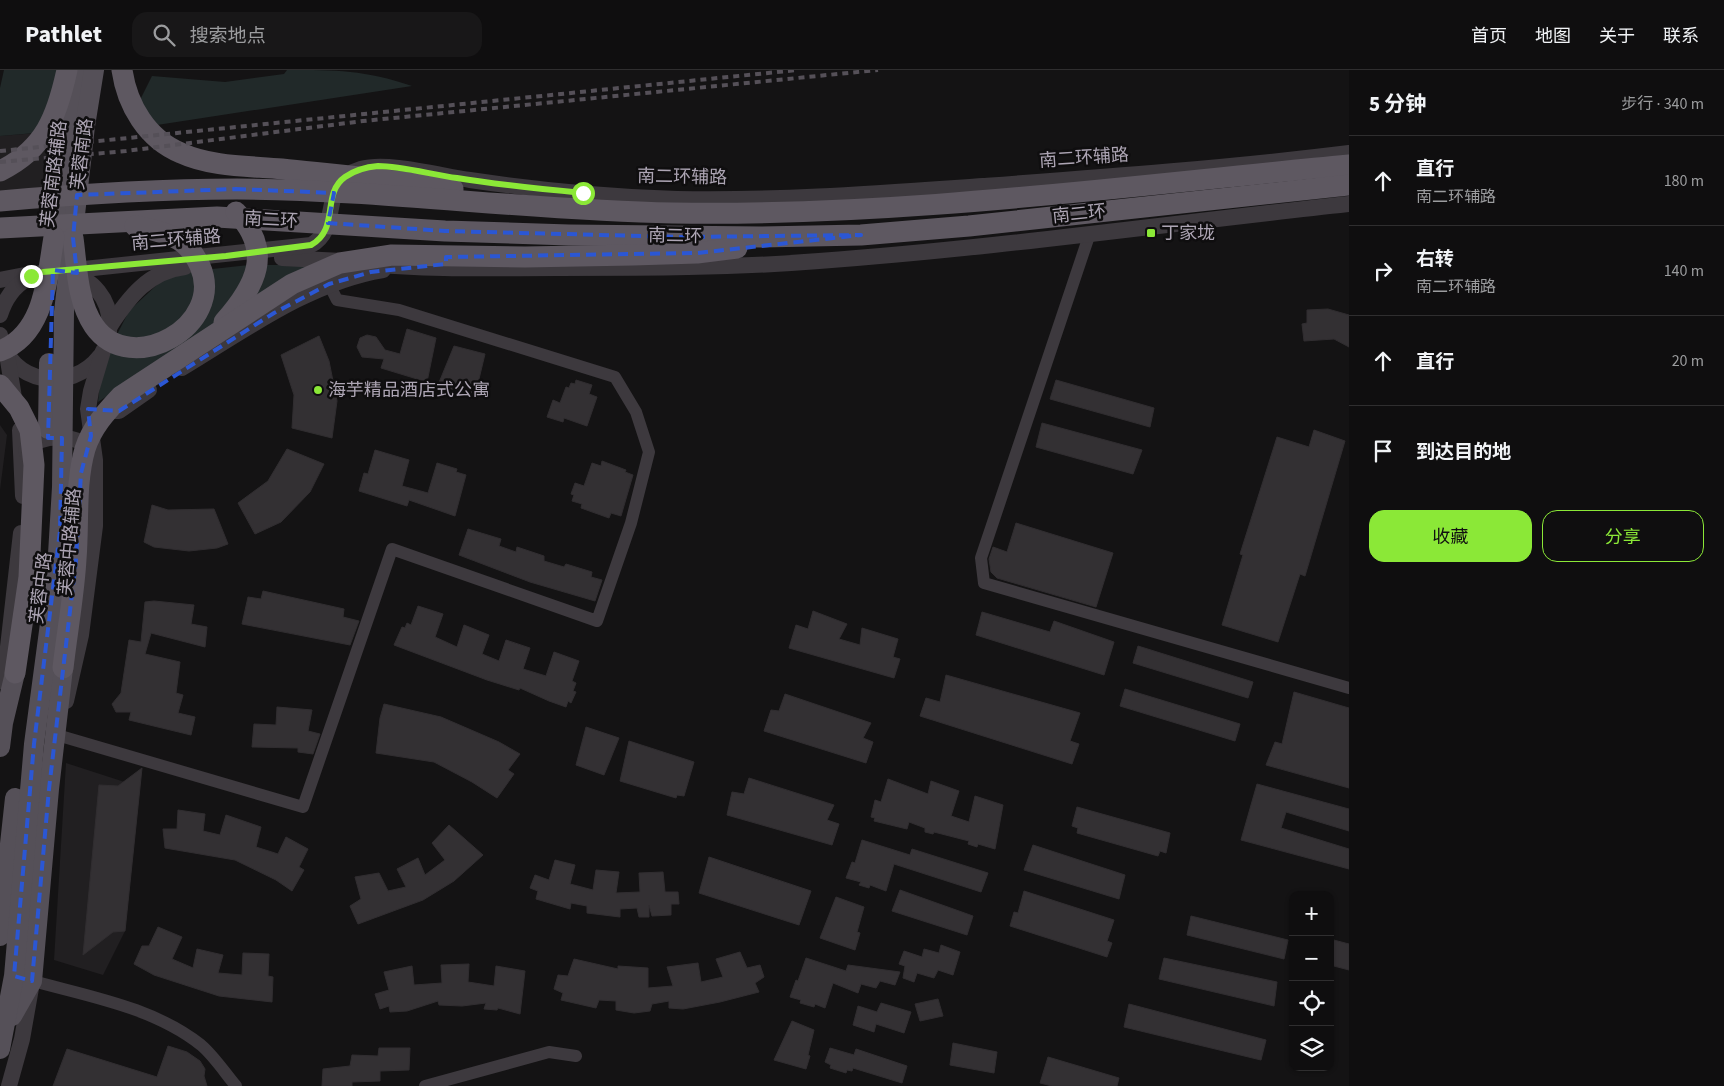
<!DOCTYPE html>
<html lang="zh">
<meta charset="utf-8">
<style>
:root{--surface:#0f0e0f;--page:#181718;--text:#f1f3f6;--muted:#9b9c9e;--line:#2f2e2f;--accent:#8be837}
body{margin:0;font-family:"Source Sans 3","Noto Sans SC",sans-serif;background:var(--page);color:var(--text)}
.controls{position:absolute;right:15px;bottom:15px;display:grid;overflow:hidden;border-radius:10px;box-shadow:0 1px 4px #0004}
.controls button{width:45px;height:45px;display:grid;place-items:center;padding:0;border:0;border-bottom:1px solid var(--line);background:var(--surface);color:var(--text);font:25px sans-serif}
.stop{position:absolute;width:15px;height:15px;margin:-11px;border:4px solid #8be837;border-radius:50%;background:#fff}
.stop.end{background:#8be837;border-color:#fff;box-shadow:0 1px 5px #0008}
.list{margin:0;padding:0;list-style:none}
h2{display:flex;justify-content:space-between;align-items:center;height:65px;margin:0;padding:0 20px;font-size:21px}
h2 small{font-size:16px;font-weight:400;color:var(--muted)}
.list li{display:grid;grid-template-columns:32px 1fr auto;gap:15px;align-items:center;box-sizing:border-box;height:90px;padding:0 20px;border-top:1px solid var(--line)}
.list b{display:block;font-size:19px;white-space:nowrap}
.list p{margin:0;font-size:16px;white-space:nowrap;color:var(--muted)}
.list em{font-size:16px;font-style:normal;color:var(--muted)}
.actions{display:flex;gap:10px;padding:15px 20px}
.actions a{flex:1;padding:11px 0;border:1px solid var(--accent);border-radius:15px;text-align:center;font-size:18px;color:var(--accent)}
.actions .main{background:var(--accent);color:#111}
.icon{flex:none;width:28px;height:28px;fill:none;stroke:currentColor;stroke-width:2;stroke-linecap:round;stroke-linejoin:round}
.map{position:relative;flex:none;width:1349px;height:1016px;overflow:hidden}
header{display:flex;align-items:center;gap:30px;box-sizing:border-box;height:70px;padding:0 25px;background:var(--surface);border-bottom:1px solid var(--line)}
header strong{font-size:24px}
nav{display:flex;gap:28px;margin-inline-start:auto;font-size:18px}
.search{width:350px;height:45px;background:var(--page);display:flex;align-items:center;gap:12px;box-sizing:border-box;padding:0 18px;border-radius:15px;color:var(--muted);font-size:19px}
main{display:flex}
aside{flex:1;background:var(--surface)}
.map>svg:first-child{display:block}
.built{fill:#211f21}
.green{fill:#212929}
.building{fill:#333033;stroke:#302d30}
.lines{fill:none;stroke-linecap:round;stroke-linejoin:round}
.minor{stroke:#3d393e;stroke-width:12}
.tertiary{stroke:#3d393e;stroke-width:16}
.primary{stroke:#555058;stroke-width:20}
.trunk{stroke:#5e5861;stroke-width:21}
.rail{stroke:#555058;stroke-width:4;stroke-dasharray:6 5;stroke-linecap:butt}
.route{stroke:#8be837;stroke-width:6}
.marked{fill:none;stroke:#2b57d4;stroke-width:4;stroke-dasharray:10 6;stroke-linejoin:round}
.poi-dot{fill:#8be837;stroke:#0f0e0f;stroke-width:2}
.labels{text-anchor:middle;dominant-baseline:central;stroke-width:5;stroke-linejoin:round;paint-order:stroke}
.street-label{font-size:18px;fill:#ada5b4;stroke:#0f0e0f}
.poi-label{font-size:18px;fill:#ada5b4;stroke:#0f0e0f;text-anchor:start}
</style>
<header>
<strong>Pathlet</strong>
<div class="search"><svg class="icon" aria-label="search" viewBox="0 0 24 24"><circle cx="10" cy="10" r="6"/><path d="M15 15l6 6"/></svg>搜索地点</div>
<nav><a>首页</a><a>地图</a><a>关于</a><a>联系</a></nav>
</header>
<main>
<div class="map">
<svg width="1349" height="1016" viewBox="0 0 1349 1016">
<rect width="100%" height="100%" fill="#141314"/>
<g class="built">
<polygon points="62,61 54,123 0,125 0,66"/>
<polygon points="0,355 7,365 0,420"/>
<polygon points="66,693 140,717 125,861 103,905 54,890"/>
</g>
<g class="green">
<polygon points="4,0 60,0 57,16 35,63 0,66 0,18"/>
<path d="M287 0C336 0 365 0 412 16L157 55 139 32 152 6 225 12 284 4Z"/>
<polygon points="249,195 310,195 98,332 102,294 129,241 162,210 194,201"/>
</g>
<g class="building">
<polygon points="1328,239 1349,245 1349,277 1334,269 1304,271 1302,254 1307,253 1307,240"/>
<polygon points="407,259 436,268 427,312 381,298 384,289 362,287 357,277 360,268 367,265 376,267 385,280 400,284"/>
<polygon points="319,266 329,291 337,331 332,368 292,358 294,325 281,285"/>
<polygon points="454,276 485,284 479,309 486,312 480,327 438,315"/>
<polygon points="576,310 592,315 589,324 597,327 587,356 564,348 563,352 547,347 553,330 560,333 566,317 569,318 571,313 575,314"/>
<polygon points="1056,310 1154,338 1150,357 1050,329"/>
<polygon points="1042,353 1142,380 1133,404 1036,377"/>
<polygon points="1314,360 1345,371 1305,506 1300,504 1278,572 1222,555 1243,485 1240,484 1277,367 1309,377"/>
<polygon points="287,379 324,394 310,422 281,452 255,464 238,433 268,411"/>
<polygon points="375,380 409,390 402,416 428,423 437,393 457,399 456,402 466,405 455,446 409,430 407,436 359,421 364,403 368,404"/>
<polygon points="602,391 626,400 625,402 633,405 621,446 611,443 609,448 581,438 582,434 572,431 574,425 571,424 575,413 584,416 592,393 601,396"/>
<polygon points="152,435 168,440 214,439 228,474 217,478 189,481 154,477 144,472"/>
<polygon points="1016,453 1113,483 1096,537 997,508 991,502 989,489 993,477 1007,482"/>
<polygon points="468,459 501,469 499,476 516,482 517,477 544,486 544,491 564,497 566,494 592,502 591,507 602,510 595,531 530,512 459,485"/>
<polygon points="263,521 344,539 343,547 359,551 350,575 242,554 248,527 261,529"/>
<polygon points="154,531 194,535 191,554 207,557 205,577 151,563 145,584 180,592 176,623 183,625 178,643 195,647 191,665 129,650 131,642 116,642 112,634 121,623 129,570 141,572 145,532"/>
<polygon points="418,536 443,544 435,567 457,577 464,555 489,565 482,584 499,591 506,570 530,578 523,599 546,606 554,582 579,591 572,611 576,613 573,621 576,622 571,633 568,631 566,637 549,631 520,618 519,620 487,610 394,575 402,557 405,558 407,553 411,555"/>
<polygon points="813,541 847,554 839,569 860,575 862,558 898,569 893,587 900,589 894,608 789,578 796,555 808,559"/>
<polygon points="982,542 1050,562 1054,551 1114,572 1104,605 976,565"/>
<polygon points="1138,576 1253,612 1248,628 1133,593"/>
<polygon points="946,605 1080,643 1070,671 1079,674 1072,694 920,646 926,628 940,632"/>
<polygon points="1125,619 1240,654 1235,671 1120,636"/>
<polygon points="1294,622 1349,638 1349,718 1266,695 1275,672 1282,674"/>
<polygon points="785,624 871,653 863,668 873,672 866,693 764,661 771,640 779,641"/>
<polygon points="384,634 441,647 499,672 520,684 508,700 514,704 497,728 472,712 434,692 376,683 380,648"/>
<polygon points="277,637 312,640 308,661 320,664 313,684 298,682 298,678 252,677 254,654 276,655"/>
<polygon points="586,657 619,668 604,705 576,695"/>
<polygon points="629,671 694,692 684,726 677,725 676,728 620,711"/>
<polygon points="142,698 125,861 113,862 83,885 99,715 118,716"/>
<polygon points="749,708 834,735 827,750 839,754 832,775 727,745 732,722 744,724"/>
<polygon points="888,709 928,724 931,711 959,721 951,746 969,752 975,726 1003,735 995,779 978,774 977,777 968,774 969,771 934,762 933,764 925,762 925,758 909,752 907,759 874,751 875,748 871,747 875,730 881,732"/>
<polygon points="1257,714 1349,739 1349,761 1286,742 1281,758 1349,779 1349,799 1241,770"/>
<polygon points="1077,737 1170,763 1166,783 1160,781 1158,786 1077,763 1078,758 1072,756"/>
<polygon points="178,740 205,744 203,761 220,765 226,745 261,757 256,777 278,784 286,767 308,779 299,797 304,800 292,821 276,810 235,790 165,778 163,759 177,759"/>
<polygon points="449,755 483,785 454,811 423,830 358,854 350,836 361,829 355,807 379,803 388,821 406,817 397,799 418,788 425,805 445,790 432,773"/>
<polygon points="862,770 910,785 912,779 988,803 981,822 894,794 886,821 870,815 869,818 859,815 861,812 846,808 852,792 855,793"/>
<polygon points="1033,775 1125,805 1119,829 1024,800"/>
<polygon points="709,787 811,821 799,855 699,823"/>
<polygon points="555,790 575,795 570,814 593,820 596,800 619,802 616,823 640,822 639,803 663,802 665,822 678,822 679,834 671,834 671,845 652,846 649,835 649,847 639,847 637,838 620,839 620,847 587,843 587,836 571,833 570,839 536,829 538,821 530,818 535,805 549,810"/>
<polygon points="900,820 973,846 967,865 892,841"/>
<polygon points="1024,821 1114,850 1107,871 1112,873 1107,887 1010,856 1014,842 1018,843"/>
<polygon points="836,827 864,837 857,862 860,863 855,880 820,868"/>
<polygon points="1191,846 1288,870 1284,889 1187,865"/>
<polygon points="158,857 182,867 172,889 193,898 197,879 223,885 218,903 242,905 243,883 269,884 268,906 273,907 272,932 219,926 154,905 134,894 142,876 149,876"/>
<polygon points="1330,869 1349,874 1349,900 1330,895"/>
<polygon points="941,875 960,882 953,905 938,900 934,908 917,903 914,912 903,908 905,896 899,894 904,881 922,887 924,879 939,883"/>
<polygon points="740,882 747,898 760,895 764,907 755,913 759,922 720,932 683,939 669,938 669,931 652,934 650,941 634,943 616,940 616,931 599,930 596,938 561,930 563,923 554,919 558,905 568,906 574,889 618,899 618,896 648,898 648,918 673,916 667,897 698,893 701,912 723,907 716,889"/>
<polygon points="806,888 846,901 848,895 900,902 895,915 880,911 876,918 861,914 858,923 833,913 825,938 815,934 814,937 800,933 801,930 790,927 796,910 798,911"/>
<polygon points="1164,888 1277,912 1274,936 1159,909"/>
<polygon points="469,894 468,912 494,916 496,896 525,901 520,944 498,938 497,940 484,939 486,933 462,936 439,935 438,931 407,941 390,942 389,936 380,939 375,924 389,920 384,902 412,896 414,915 442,913 441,895"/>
<polygon points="938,929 943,946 920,951 915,934"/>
<polygon points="881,933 911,942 904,963 876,954 874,962 853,955 858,936 877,942"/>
<polygon points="1129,934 1266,970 1261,990 1124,957"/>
<polygon points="792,951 814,960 808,985 810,986 806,999 774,990"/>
<polygon points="953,973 997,982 994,1003 950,995"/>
<polygon points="168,976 187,982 200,991 205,999 204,1006 207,1016 53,1016 67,979 157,1007"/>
<polygon points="379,978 410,978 409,1000 380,1001 380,1011 352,1012 352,1016 322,1016 323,999 350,996 352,985 378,986"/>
<polygon points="830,978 854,985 856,979 907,996 902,1013 853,998 852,1001 847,1000 846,1003 830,998 831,995 825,992"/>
<polygon points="1048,987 1119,1008 1117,1016 1052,1016 1040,1013"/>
</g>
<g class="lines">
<g class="minor">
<polyline points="1090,163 981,488 984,513 1349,618"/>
<polyline points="57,665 303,737 392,479 597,551 631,453 649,382 636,342 615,307 399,240 337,230 329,214"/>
<path d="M26 909C85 926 152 936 201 975 214 986 225 1003 236 1016"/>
<polyline points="425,1016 549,982 576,986"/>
</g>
<g class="tertiary">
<polyline points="282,188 342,191"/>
<path d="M369 194C431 200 494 198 557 198 644 198 732 198 819 191 996 178 1172 153 1349 134"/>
<path d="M65 201 311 175C343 158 317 112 361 99 387 91 441 106 470 110 538 120 608 127 677 129 779 131 882 123 983 116 1105 107 1228 98 1349 83"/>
<polyline points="0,210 30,204"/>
<path d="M0 245C22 174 117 197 109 261"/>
<path d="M110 256C129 227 149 201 185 197"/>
<path d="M0 265C9 314 71 324 100 286"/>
<polyline points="7,284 15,334"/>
<path d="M182 298C245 260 310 212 383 200"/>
<polyline points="105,341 119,341 149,320"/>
<polyline points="20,360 23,426"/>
<path d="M26 381C37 362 84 363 92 383"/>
<polyline points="4,612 21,463"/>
<polyline points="66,631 81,565 95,456 95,390 88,339 91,321 103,281"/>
<polyline points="9,1016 22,969 31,918"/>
</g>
<g class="primary">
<polyline points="54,172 62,81 75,2"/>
<polyline points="48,359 49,293"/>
<polyline points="0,677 3,653 15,603"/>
<polyline points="0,866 15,728"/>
<polyline points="12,946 32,911 49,719 63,598"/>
<polyline points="0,979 14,906 34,674 57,501 62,417 64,242 85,56 94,0"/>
</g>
<g class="trunk">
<path d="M122 0C127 35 147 69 181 83 211 97 250 96 282 99 339 105 396 110 453 119"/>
<path d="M0 101C45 79 57 46 67 0"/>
<path d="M0 131C79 124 158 119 237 119 382 120 527 140 672 143 898 147 1124 116 1349 95"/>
<polyline points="0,158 217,147 445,161 569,165 761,167 861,165 969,156 1349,115"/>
<path d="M73 168C77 197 77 231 94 256 131 309 226 255 200 196 195 185 189 176 179 170 166 162 149 159 135 156"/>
<path d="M224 252C256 216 274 181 236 142"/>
<path d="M0 281C45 264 47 208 54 167"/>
<polyline points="0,315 19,338 30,360 34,395 29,507 15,603"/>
<path d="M63 598C67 562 74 525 76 489 79 453 75 413 85 379 92 357 106 342 121 326L292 214 340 193 392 185 525 187 633 185 697 183 737 178"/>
</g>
<g class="rail">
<polyline points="0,81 797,0"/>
<polyline points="0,92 126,81 363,51 878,0"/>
</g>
</g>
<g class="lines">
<path class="route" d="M31 206 43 202 226 186 311 175C340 159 321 124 345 107 355 100 366 97 378 96 402 96 433 105 457 108 499 115 541 119 583 123"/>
</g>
<path class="marked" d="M236 119 334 123 328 153 445 161 681 167 861 165 697 183 446 187V194L371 202 329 214 274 243 119 341 88 339 91 366 81 403 76 490 49 719 32 911 14 906 34 674 60 461 62 368H48L53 200 77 203 73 168 77 125Z"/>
<g class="poi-dot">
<rect x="1146" y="158" width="10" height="10" rx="2.5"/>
<circle cx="318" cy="320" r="5"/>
</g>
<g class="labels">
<g class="street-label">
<text transform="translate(82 84) rotate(-83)">芙蓉南路</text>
<text transform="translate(1084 88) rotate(-4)">南二环辅路</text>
<text transform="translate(54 104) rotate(-83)">芙蓉南路辅路</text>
<text transform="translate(682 107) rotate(1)">南二环辅路</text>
<text transform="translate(1079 144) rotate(-6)">南二环</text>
<text transform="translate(271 150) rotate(3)">南二环</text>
<text transform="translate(675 166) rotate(1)">南二环</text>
<text transform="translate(176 170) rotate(-5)">南二环辅路</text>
<text transform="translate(70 472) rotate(-85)">芙蓉中路辅路</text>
<text transform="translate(41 518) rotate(-83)">芙蓉中路</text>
</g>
<g class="poi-label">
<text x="1161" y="163">丁家垅</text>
<text x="328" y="320">海芋精品酒店式公寓</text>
</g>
</g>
</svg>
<div class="controls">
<button>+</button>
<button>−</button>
<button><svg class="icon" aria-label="locate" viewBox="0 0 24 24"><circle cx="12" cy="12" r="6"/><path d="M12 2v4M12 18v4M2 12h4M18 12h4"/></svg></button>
<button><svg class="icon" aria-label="layers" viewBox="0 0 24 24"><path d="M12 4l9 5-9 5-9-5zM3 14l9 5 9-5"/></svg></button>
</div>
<div class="stop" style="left:583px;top:123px"></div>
<div class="stop end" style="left:31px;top:206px"></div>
</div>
<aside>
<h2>5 分钟<small>步行 · 340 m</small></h2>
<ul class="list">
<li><svg class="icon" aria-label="ahead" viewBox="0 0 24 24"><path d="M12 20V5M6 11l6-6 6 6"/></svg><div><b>直行</b><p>南二环辅路</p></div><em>180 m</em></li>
<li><svg class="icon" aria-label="right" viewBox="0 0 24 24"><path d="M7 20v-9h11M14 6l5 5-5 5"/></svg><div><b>右转</b><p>南二环辅路</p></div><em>140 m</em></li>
<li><svg class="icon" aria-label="ahead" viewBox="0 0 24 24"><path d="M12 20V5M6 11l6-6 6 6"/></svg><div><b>直行</b></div><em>20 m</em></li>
<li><svg class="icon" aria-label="arrive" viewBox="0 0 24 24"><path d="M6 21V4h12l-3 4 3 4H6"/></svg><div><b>到达目的地</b></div></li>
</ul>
<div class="actions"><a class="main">收藏</a><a>分享</a></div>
</aside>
</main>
